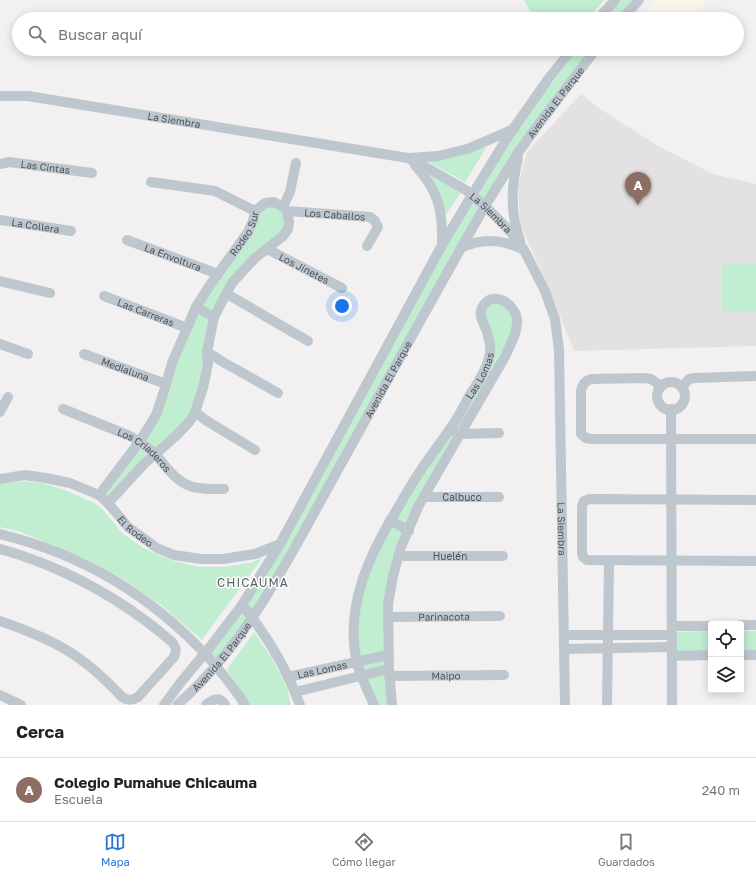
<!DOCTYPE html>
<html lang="es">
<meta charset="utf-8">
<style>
:root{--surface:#fff;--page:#f2f2f2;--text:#222;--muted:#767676;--line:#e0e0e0;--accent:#2478d8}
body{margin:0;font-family:"Golos Text",sans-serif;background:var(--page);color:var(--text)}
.controls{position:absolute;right:12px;bottom:12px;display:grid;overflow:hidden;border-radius:4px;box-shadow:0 2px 10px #0003}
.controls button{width:36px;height:36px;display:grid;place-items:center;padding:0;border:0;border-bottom:1px solid var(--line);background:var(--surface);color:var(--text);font:20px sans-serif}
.you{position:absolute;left:342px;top:306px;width:14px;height:14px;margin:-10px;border:3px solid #fff;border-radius:50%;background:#1a73e8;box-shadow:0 0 0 6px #1a73e833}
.badge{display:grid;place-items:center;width:26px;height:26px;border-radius:50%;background:var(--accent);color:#fff;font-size:13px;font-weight:700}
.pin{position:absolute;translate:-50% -33px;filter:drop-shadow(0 1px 2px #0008)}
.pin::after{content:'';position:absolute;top:21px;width:14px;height:12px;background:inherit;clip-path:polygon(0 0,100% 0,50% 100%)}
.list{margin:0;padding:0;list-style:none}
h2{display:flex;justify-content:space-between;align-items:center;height:52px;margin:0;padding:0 16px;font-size:17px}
h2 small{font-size:13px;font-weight:400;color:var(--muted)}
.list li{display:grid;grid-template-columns:26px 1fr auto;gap:12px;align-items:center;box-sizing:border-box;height:64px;padding:0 16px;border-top:1px solid var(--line)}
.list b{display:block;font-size:15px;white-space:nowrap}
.list p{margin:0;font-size:13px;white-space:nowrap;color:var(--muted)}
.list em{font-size:13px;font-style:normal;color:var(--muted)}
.icon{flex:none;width:22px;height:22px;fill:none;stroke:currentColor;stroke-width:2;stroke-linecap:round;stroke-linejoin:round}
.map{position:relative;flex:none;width:756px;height:705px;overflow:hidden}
.search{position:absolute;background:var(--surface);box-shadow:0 2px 10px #0003;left:12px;right:12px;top:12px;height:44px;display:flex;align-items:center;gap:10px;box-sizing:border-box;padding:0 14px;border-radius:22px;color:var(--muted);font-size:15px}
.sheet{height:116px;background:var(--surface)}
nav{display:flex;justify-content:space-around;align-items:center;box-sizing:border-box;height:56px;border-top:1px solid var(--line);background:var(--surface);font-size:11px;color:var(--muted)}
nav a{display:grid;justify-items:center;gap:2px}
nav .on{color:var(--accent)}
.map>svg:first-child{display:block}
.commercial{fill:#fbf6eb}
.education{fill:#e3e1e1}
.green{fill:#c1edd1}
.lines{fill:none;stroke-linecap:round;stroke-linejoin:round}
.minor{stroke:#bfc7ce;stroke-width:10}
.labels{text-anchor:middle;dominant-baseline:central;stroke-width:3;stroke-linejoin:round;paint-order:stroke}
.street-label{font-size:10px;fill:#49545c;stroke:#fff}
.quarter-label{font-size:12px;letter-spacing:1px;fill:#5d6064;stroke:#fff}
</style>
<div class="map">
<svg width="756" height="705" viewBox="0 0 756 705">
<rect width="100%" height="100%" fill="#f2f0f0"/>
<polygon class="commercial" points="656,0 706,0 699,19 666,19 646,10"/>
<polygon class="education" points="581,94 602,110 658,146 713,174 756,184 756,346 574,351 553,298 520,224 518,185 527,152"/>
<g class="green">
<polygon points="524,0 604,0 588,19 534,19"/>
<polygon points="621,0 634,0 616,19 604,19"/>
<polygon points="578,49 590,49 527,134 289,552 250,616 217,662 210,655 245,606 443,250 517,131 546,91"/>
<polygon points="484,146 486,148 465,182 427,161"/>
<polygon points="432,176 461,192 446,215 441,196 438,189 431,178"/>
<polygon points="266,205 282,209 287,222 281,234 254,256 212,316 201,387 187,420 108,500 101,495 135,452 198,309 257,212"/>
<rect x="722" y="263" width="34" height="49"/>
<polygon points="494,301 507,308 513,318 511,334 504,354 458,433 390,575 389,705 376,705 359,662 356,615 373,556 489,363 483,310"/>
<polygon points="23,481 43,483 67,491 94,503 102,509 123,534 145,549 174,561 200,567 223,567 250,563 262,558 202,640 161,605 126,581 88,560 21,532 0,527 0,484"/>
<polygon points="711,631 711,651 677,651 676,632"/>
<polygon points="741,631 756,631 756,650 741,651"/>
<polygon points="254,632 271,657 287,687 291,705 251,705 227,670"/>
</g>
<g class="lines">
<g class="minor">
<polyline points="598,19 615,0"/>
<polyline points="622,19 639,0"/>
<path id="s1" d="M0 96H28L408 158 431 170 466 190 485 206 509 230 524 250 545 291 555 319 559 350 565 705"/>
<polyline points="409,158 438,156 467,149 514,129"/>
<path d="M518 158C511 187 510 212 520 241"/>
<path id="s2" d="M0 164 9 162 92 173"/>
<path d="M415 165C438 190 443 210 442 243"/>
<polyline points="151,182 215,191 255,211"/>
<polyline points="283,207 290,192 296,163"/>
<path id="s3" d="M287 211 370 217 375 221 378 227 367 246"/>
<path id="s4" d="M0 220 71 231"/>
<path id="s5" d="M127 240 218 274"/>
<path d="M461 248C482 238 502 239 522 249"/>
<path id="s6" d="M267 249 342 288"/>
<polyline points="0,281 50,293"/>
<polyline points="227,294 308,341"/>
<path id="s7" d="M104 296 187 328"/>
<polyline points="196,307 214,317"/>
<polyline points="0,344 28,354"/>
<polyline points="207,352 223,362 278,393"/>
<path id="s8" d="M84 354 166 384"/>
<circle cx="671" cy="396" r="14"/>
<path d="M661 386 651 379 644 378 591 379C585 381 582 385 581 391V434L586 438 591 439H756"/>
<polyline points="682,387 689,379 694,378 756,376"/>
<path id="s9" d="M63 409 130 436C139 441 148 447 155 454 166 466 174 480 190 486 200 490 213 489 224 489"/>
<polyline points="671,409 672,705"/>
<polyline points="0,412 8,397"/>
<polyline points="195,412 207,421 255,450"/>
<polyline points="455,432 460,434 499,433"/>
<path id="s10" d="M0 479 25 475 46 478 70 483 99 495 108 503 128 527 157 548 174 555 201 559H223L255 554 280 544"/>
<path id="s11" d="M99 495 140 441 156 415 164 391 172 363 196 307 210 285 248 232 253 221 255 211 265 203 274 202 283 207 287 211 289 222 288 229 283 236 255 258 232 283 214 317 207 352 208 364 203 388 195 412 190 421 177 435 144 464 108 503"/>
<path id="s12" d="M424 497H499"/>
<polyline points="756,500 590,499 584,501 582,506 582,553 583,557 587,560 756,561"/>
<polyline points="390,520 409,531"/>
<path d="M0 534C82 554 151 595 208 657 221 672 235 688 245 705"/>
<path d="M0 549C16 553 32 559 47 565 93 584 134 609 172 642 176 647 177 651 174 657L138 697C132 701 128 701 122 697 106 680 88 663 68 651 47 638 23 629 0 621"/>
<path id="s13" d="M398 556H503"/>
<path d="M242 605C266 634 287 670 300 705"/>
<path id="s14" d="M388 617 500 616"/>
<polyline points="741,625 756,625"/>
<polyline points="672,626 711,626"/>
<polyline points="564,635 672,635"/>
<polyline points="564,649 672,647"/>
<polyline points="741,655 756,655"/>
<polyline points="672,656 711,655"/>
<path id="s15" d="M389 676 504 675"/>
<path id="s16" d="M288 677 388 655"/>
<polyline points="295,692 389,669"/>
<polyline points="0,695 21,705"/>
<polyline points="164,705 181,682 210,647 242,605 280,544 442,245 472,195 511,132 549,78 572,49"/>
<path id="s17" d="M177 705C248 643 290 556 335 475 385 385 434 295 485 206L520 150 538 125 596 49"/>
<path d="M206 705C212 699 220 696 225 705"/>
<path id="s18" d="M374 705C368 691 361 678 357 663 344 606 370 553 399 506 406 494 413 481 421 470 430 456 440 444 449 430 457 420 463 408 469 396 474 389 479 381 483 373 487 365 491 355 490 347 490 342 488 336 487 332 484 323 477 315 483 306 494 289 516 305 517 320 518 332 510 345 506 355L419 505 401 547 393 576 388 604 389 669 392 705"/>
<polyline points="607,705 609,561"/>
</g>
</g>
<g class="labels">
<g class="street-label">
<text stroke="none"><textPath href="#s17" startOffset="714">Avenida El Parque</textPath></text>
<text stroke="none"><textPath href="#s1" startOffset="176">La Siembra</textPath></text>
<text stroke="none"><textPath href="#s2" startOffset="46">Las Cintas</textPath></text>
<text stroke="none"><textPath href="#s1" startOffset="513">La Siembra</textPath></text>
<text stroke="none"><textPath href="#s3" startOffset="48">Los Caballos</textPath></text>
<text stroke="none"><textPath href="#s4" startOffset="36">La Collera</textPath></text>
<text stroke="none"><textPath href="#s11" startOffset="302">Rodeo Sur</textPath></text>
<text stroke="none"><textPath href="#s5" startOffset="49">La Envoltura</textPath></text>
<text stroke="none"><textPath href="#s6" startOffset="42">Los Jinetes</textPath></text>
<text stroke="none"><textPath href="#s7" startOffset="45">Las Carreras</textPath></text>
<text stroke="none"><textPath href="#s8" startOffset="44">Medialuna</textPath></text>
<text stroke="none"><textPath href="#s18" startOffset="366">Las Lomas</textPath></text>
<text stroke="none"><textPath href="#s17" startOffset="390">Avenida El Parque</textPath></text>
<text stroke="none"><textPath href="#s9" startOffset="92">Los Criaderos</textPath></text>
<text stroke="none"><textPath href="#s12" startOffset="38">Calbuco</textPath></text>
<text stroke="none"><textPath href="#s1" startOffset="849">La Siembra</textPath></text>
<text stroke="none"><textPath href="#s10" startOffset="154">El Rodeo</textPath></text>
<text stroke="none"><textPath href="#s13" startOffset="52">Huelén</textPath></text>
<text stroke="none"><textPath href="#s14" startOffset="56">Parinacota</textPath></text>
<text stroke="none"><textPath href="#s17" startOffset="66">Avenida El Parque</textPath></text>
<text stroke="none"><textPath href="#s16" startOffset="35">Las Lomas</textPath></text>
<text stroke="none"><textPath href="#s15" startOffset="57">Maipo</textPath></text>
</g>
<g class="quarter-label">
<text x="253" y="582">CHICAUMA</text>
</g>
</g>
</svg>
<div class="controls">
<button><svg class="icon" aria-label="locate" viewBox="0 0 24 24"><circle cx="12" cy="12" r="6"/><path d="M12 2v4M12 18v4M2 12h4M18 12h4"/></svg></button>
<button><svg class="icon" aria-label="layers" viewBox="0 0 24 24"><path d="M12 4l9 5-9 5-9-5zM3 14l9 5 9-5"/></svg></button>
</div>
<div class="you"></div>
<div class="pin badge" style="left:638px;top:205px;background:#8d6e63">A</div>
<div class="search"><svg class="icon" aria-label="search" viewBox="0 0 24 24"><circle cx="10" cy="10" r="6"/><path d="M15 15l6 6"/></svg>Buscar aquí</div>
</div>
<section class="sheet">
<h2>Cerca<small></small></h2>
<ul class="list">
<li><span class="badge" style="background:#8d6e63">A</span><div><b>Colegio Pumahue Chicauma</b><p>Escuela</p></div><em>240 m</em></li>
</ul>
</section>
<nav>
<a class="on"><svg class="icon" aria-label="map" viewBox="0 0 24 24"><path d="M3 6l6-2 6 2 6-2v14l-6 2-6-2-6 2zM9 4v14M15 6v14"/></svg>Mapa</a>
<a><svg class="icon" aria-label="directions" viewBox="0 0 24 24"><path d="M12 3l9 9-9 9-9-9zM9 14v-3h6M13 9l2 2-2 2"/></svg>Cómo llegar</a>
<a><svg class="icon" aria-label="saved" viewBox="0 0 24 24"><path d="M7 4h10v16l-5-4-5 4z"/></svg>Guardados</a>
</nav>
